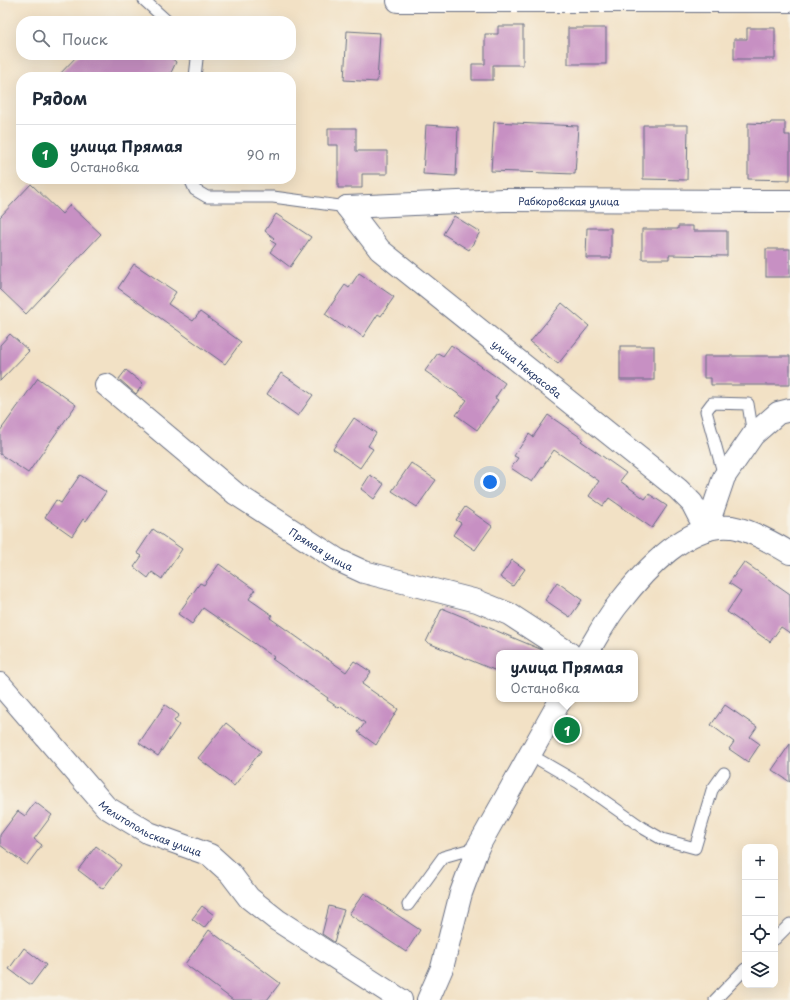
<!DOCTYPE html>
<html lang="ru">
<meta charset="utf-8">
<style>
:root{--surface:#fff;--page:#f2f2f3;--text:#1f2937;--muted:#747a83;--line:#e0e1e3;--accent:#0b8043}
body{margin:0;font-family:"Playpen Sans",sans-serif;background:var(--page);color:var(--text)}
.controls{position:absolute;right:12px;bottom:12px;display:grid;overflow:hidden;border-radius:8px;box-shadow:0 4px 16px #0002}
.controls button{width:36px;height:36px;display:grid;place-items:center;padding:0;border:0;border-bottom:1px solid var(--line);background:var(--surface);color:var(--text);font:20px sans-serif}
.you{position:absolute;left:490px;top:482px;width:14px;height:14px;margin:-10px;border:3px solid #fff;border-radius:50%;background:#1a73e8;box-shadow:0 0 0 6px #1a73e833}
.badge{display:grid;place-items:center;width:26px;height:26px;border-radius:50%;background:var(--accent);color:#fff;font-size:13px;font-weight:700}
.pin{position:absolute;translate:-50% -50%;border:2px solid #fff;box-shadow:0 1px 4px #0006}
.popup{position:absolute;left:496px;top:650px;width:142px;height:52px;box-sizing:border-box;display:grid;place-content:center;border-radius:8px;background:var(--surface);filter:drop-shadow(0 1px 3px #0005);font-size:13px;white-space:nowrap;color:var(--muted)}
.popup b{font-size:15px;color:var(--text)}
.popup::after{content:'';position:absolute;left:50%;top:100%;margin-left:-8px;border:8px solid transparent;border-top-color:var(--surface)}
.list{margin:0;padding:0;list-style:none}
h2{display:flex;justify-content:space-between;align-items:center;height:52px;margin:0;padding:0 16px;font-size:17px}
h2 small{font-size:13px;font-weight:400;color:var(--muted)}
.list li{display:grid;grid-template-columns:26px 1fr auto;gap:12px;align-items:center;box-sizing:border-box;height:60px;padding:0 16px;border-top:1px solid var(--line)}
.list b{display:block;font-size:15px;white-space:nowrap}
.list p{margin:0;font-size:13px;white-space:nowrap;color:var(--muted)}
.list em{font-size:13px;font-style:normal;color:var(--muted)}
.icon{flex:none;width:22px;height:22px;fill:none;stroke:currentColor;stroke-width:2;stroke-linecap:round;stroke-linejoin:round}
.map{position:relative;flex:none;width:790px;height:1000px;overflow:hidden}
.search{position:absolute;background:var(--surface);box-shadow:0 4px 16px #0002;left:16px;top:16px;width:280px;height:44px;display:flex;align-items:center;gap:10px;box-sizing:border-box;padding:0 14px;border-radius:16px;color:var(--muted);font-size:15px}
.panel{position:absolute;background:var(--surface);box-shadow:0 4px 16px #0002;left:16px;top:72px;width:280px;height:112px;border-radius:16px}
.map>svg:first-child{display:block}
.building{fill:#c790c3}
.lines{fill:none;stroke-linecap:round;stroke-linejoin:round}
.service-casing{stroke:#666d82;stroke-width:13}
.minor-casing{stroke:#666d82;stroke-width:24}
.tertiary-casing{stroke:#666d82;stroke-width:24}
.service{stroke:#fff;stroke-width:11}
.minor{stroke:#fff;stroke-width:22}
.tertiary{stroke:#fff;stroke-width:22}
.labels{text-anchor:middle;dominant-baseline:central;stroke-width:3;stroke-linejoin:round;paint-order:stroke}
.street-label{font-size:10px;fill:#1b2f5e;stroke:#f7f3e8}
</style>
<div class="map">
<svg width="790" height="1000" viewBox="0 0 790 1000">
<rect width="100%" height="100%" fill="#f7f3e8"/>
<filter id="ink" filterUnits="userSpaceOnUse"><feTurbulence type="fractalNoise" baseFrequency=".025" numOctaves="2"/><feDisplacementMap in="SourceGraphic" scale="8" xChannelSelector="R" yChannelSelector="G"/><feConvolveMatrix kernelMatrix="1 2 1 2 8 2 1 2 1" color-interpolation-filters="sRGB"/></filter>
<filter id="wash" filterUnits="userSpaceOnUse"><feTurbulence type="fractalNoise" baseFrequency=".012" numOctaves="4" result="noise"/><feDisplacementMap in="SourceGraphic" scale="16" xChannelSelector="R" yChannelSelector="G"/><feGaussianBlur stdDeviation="0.9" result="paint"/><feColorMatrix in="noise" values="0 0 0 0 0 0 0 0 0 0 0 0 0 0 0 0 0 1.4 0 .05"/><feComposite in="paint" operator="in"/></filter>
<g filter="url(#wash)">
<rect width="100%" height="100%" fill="#f2e1c5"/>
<g id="blocks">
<g class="building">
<polygon points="498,26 523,26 523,65 493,65 493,80 472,80 472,64 485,64 485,34 498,34"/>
<rect x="568" y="28" width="38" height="36"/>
<polygon points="747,28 775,28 775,59 734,59 734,39 747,39"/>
<polygon points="347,31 380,33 377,82 344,80"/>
<polygon points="78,55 168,55 176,62 169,77 57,77"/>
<polygon points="494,122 578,126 575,174 491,171"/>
<polygon points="771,122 785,122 785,135 790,135 790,180 748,179 748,123 770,124"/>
<polygon points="426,125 458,127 456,176 423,174"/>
<polygon points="643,125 688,125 687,180 643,179"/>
<polygon points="328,128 356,128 356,151 387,151 387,174 362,174 362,188 338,188 338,145 328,145"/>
<polygon points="31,184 62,214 70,205 101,234 26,314 0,289 0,217"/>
<polygon points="276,214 311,237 290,267 270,252 276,244 271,241 274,238 265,231"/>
<polygon points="454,216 480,232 469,250 443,234"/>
<polygon points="678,226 693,226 693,231 727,231 727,256 669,255 669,259 642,259 642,229 678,229"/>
<polygon points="587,228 611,228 611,258 586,258"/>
<rect x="766" y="249" width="24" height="28"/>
<polygon points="134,264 176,292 168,304 193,321 200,312 241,342 225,364 118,288"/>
<polygon points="359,273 394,297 381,316 378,314 363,337 348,326 346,329 325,314 345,285 349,288"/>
<polygon points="562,303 589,326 558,364 530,342"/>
<polygon points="10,334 29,351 0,381 0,345"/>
<polygon points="451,345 505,383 495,398 498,400 477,430 456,415 467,400 425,371 438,353 443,356"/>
<rect x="620" y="346" width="34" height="34"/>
<polygon points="704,356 790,356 790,385 711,385 711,378 704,378"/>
<polygon points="126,370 143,384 136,394 119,379"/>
<polygon points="281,373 313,395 298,416 267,394"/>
<polygon points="38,378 76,405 28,473 0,454 0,431"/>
<polygon points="548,415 583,439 581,441 626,473 620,481 645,499 649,494 667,506 652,528 609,498 603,506 589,496 599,481 554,450 532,482 511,468 518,458 514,456 529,434 533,437"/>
<polygon points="354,418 376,433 368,446 373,449 360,468 333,449"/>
<polygon points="411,463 436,480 417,507 392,491"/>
<polygon points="80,475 106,492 86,521 83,519 72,536 45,517 56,500 61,503"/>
<polygon points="370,475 384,484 374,499 361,489"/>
<polygon points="465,507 492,526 475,550 453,535 461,523 456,520"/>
<polygon points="153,529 182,549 162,579 152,572 148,578 134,567 142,556 137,553"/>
<polygon points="512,560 525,569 513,586 500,577"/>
<polygon points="744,562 790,594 790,633 781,627 770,642 727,612 741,591 729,583"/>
<polygon points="219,564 255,590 249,599 272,615 270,618 346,672 354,661 371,672 362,684 398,709 376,745 358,732 365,723 341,706 339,708 327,700 328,698 272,659 274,657 203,608 192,624 178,614 200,583 204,585"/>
<polygon points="557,582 582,600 570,617 545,600"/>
<polygon points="442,608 540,649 546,653 499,653 499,672 426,642"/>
<polygon points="165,705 179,715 174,721 179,725 158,756 139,743"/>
<polygon points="725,705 757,727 750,737 760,744 748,762 729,749 734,742 711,725"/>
<polygon points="226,723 261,751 234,786 198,758"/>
<polygon points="790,744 790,782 772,770"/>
<polygon points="35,802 52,815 34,839 42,845 27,865 0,845 0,835 18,811 25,816"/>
<polygon points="96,846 121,865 103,889 78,870"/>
<polygon points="364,893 420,930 406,952 349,914"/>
<polygon points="202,906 214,915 204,928 192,919"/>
<polygon points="329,906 344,910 334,942 322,934"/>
<polygon points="209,930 280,983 267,1000 233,1000 185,964"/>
<polygon points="24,948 46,965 31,985 9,969"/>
</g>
</g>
</g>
<g filter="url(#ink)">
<use href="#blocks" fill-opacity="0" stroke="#666d82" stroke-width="1"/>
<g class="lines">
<g class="service-casing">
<g id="service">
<polyline points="144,0 167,21"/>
<polyline points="195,55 197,59 195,77"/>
<polyline points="190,179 195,190 207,197 273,197 347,207"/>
<polyline points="724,476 706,411 712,403 748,404 753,435"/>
<polyline points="529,754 579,783 643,828 662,839 695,848 712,790 724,773"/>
<polyline points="408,905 443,857 478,847"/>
<polyline points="775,939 790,924"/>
<polyline points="715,1000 745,969"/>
</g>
</g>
<g class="minor-casing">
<g id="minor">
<polyline points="398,1 790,1"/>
<path id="s1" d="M347 207 380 250 678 489 692 503 706 530"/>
<path id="s2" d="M347 207 503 200 790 201"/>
<path id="s3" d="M106 385 236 494 338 560 364 572 477 601 509 614 569 653"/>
<polyline points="706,530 724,477 753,435 778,413 790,410"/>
<path id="s4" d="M0 684 106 807 149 833 210 855 230 873 249 898 277 920 401 1000"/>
</g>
</g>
<g class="tertiary-casing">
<g id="tertiary">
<path d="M587 653C598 636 607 617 620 602 644 571 688 522 732 527 750 530 775 544 790 553"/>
<polyline points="428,1000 442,968 461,893 478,847 561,699"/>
</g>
</g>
<use href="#service" class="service"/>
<use href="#minor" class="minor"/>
<use href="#tertiary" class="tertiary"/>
</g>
</g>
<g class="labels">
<g class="street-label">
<text stroke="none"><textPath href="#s2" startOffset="222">Рабкоровская улица</textPath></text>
<text stroke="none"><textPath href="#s1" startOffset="243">улица Некрасова</textPath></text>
<text stroke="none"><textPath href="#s3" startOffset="271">Прямая улица</textPath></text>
<text stroke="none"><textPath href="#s4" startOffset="212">Мелитопольская улица</textPath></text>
</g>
</g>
</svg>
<div class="controls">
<button>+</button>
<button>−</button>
<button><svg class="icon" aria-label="locate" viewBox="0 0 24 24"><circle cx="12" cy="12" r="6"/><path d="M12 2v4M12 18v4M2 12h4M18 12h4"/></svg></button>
<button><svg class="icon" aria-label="layers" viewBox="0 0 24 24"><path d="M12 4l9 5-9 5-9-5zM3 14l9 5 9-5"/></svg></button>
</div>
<div class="you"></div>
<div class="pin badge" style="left:567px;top:730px">1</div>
<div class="popup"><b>улица Прямая</b>Остановка</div>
<div class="search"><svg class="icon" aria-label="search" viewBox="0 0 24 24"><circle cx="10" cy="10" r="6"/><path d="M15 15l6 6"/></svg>Поиск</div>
<section class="panel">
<h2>Рядом<small></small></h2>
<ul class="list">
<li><span class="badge">1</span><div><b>улица Прямая</b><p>Остановка</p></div><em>90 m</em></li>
</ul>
</section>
</div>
